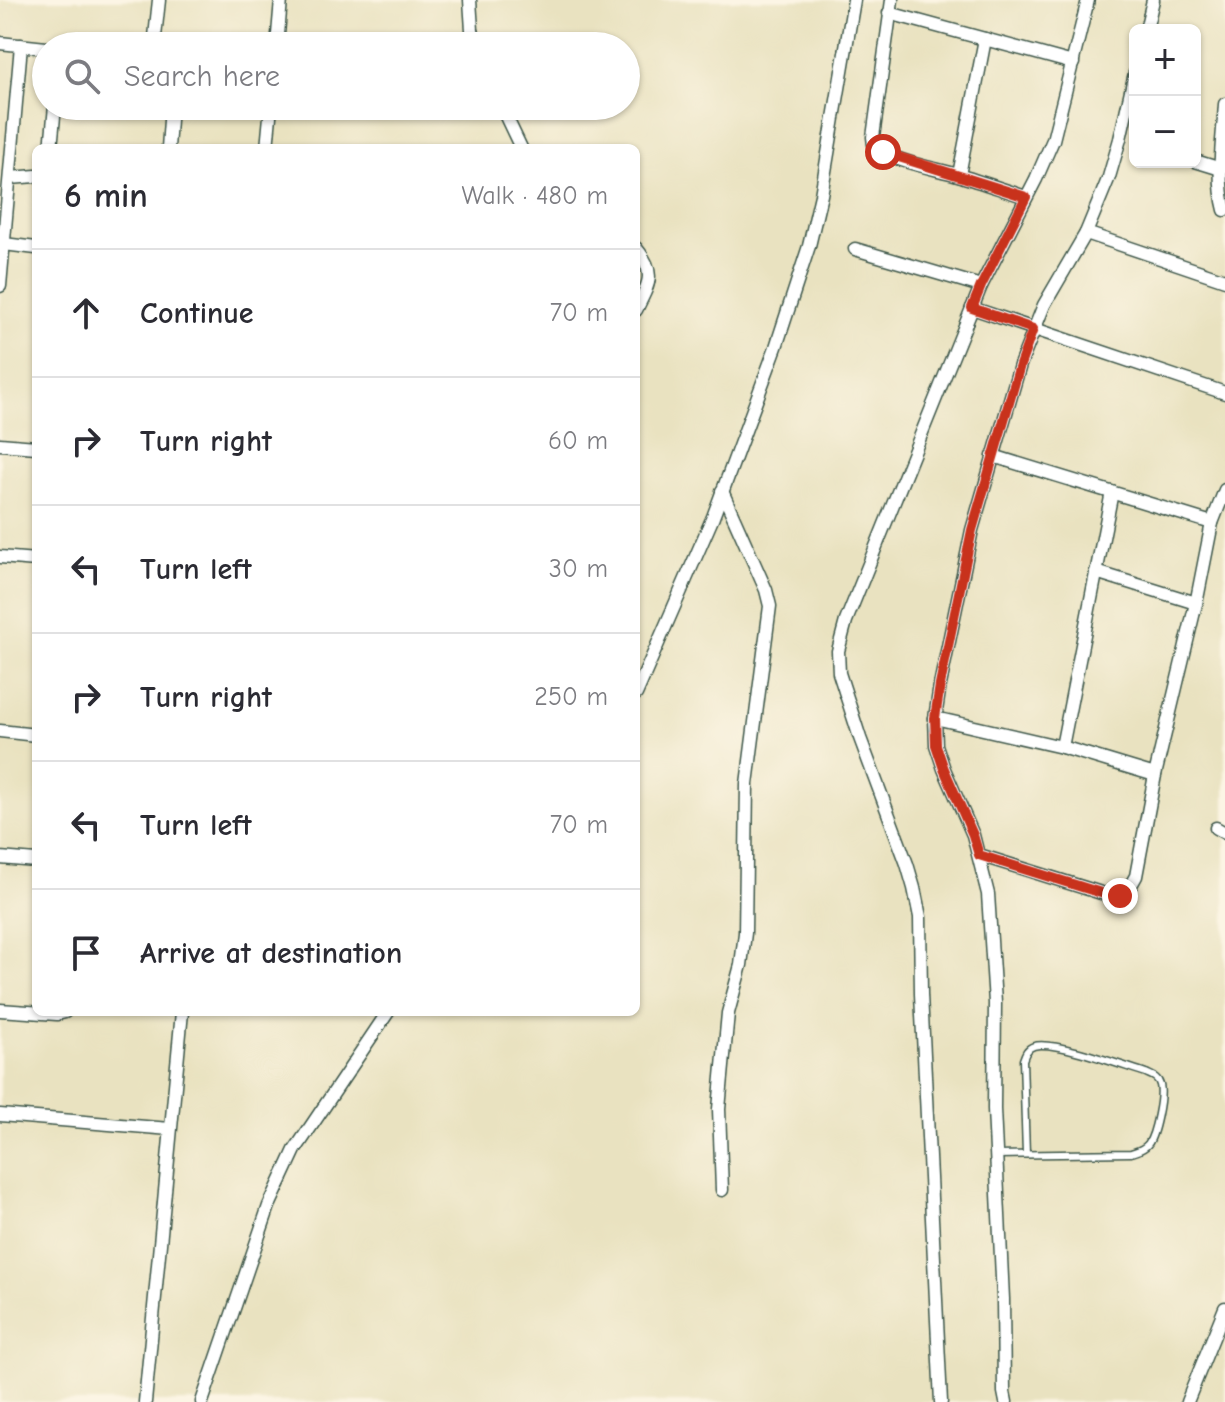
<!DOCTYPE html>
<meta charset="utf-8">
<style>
:root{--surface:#fff;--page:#f2f2f3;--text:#2b2b33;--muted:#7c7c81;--line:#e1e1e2}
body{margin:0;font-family:"Comic Neue",sans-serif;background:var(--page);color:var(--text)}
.controls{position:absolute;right:24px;top:24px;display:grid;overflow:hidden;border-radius:12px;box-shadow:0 2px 6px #0004}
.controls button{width:72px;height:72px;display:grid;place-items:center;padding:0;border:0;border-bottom:2px solid var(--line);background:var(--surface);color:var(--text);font:40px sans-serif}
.stop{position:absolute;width:24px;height:24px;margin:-18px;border:6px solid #c8321e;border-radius:50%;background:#fff}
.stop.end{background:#c8321e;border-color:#fff;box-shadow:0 2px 8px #0008}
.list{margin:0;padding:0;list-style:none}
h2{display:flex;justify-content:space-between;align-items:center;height:104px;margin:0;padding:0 32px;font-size:34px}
h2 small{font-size:26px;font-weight:400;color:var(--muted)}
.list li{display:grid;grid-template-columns:52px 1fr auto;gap:24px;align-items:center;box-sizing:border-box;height:128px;padding:0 32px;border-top:2px solid var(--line)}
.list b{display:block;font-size:30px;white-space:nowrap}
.list em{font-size:26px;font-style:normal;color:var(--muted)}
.icon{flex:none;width:44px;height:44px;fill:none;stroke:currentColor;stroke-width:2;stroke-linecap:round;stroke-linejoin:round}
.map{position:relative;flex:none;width:1225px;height:1402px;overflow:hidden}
.search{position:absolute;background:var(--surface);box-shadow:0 2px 6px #0004;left:32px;top:32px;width:608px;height:88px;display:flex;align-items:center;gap:20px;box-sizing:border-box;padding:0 28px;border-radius:44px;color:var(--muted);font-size:30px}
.panel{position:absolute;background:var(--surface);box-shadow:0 2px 6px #0004;left:32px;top:144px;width:608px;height:872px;border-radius:12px}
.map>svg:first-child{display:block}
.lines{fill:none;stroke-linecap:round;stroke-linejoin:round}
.service-casing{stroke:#3d5649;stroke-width:9}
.minor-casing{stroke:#3d5649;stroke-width:15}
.service{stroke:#fff;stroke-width:6}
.minor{stroke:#fff;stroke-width:12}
.route{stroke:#c8321e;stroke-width:10}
</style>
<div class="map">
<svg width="1225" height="1402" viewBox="0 0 1225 1402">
<rect width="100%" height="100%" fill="#fcf5e5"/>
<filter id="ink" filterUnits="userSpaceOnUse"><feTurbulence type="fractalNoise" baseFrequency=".0125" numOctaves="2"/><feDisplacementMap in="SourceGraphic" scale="16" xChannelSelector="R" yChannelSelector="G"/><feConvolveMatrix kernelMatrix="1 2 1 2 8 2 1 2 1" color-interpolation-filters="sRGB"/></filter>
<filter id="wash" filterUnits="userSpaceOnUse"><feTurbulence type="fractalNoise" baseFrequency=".006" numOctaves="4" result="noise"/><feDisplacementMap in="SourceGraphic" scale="32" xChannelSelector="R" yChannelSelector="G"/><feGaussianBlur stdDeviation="1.8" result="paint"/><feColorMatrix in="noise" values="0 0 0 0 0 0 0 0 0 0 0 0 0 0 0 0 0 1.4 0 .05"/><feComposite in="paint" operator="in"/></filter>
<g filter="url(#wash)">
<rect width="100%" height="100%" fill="#e9e2c0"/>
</g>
<g filter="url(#ink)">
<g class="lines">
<g class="service-casing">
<path id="service" d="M997 1155 1131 1153C1137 1151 1143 1150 1148 1144 1155 1135 1163 1096 1160 1085 1158 1077 1152 1076 1146 1073 1123 1066 1054 1040 1034 1046 1027 1048 1025 1054 1023 1060L1026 1154"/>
</g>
<g class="minor-casing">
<g id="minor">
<polyline points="470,0 472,30 478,46"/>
<path d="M892 0 873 137 874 145C891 162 935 168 958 175 981 182 1004 190 1026 197"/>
<polyline points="889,13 1073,63"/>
<polyline points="1146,30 1153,0"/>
<polyline points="0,43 46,48"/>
<polyline points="154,46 159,0"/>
<polyline points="277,46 281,0"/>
<path d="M1225 104C1223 138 1216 177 1225 210"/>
<polyline points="501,106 521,148"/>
<polyline points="51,148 55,106"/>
<polyline points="168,148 171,106"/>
<polyline points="267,148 271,106"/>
<polyline points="1195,161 1221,169"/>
<polyline points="959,175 985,39"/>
<polyline points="10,178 36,176"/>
<polyline points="1086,233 1225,280"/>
<polyline points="4,244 36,248"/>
<path d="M636 248C657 273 649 284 636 310"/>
<polyline points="855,249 981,286"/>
<polyline points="0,286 21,45"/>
<polyline points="972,308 1225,393"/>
<polyline points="0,444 36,447"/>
<polyline points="993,456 1212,523"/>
<polyline points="722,491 766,590 770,606 747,784 745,933 741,965 728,1013 719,1109 722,1190"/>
<polyline points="0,557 36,560"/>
<polyline points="1096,572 1196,603"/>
<polyline points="636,694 713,517 776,347 809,246 821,195 854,0"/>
<polyline points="935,718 1062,747 1155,775"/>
<polyline points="0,731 36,735"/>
<polyline points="1062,747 1112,492"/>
<polyline points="1216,828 1225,833"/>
<polyline points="979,855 1114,897 1127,892 1136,876 1155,775 1197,599 1212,523 1225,490"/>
<polyline points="0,858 36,861"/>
<polyline points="0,1010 57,1014 65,1012"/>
<polyline points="0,1115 170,1129"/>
<polyline points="145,1402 182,1012"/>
<polyline points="202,1402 269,1206 295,1150 388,1012"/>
<polyline points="941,1402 921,994 920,917 914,888 907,864 860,738 839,673 838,651 846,621 981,286 1036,179 1053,140 1088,0"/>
<polyline points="1006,1402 1004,1392 1003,1299 994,1109 995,1003 988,894 973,835 944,769 936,745 935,718 940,685 972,530 1020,365 1044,305 1086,233 1109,177 1120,139 1135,73"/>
<polyline points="1187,1402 1225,1308"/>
</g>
</g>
<use href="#service" class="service"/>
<use href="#minor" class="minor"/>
</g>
</g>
<g class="lines" filter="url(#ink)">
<polyline class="route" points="883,152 1026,197 981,286 972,308 1033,329 1020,365 972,530 940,685 935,718 936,745 944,769 973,835 979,855 1114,897 1120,896"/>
</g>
</svg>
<div class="controls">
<button>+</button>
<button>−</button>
</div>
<div class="stop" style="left:883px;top:152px"></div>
<div class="stop end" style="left:1120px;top:896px"></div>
<div class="search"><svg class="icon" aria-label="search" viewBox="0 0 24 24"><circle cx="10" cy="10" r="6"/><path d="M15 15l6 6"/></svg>Search here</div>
<section class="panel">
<h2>6 min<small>Walk · 480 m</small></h2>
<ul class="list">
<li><svg class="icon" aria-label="ahead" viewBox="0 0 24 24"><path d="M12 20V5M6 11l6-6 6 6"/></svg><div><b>Continue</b></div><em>70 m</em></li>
<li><svg class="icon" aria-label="right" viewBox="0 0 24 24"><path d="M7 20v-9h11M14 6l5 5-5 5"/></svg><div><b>Turn right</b></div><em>60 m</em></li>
<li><svg class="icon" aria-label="left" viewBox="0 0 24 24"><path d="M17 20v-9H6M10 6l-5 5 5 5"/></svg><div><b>Turn left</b></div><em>30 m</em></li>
<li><svg class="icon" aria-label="right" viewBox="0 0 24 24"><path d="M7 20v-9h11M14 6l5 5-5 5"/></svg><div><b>Turn right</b></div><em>250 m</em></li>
<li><svg class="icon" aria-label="left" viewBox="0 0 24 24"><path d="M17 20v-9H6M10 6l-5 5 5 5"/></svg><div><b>Turn left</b></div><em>70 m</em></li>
<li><svg class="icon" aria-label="arrive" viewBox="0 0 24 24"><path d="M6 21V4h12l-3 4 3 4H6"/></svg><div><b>Arrive at destination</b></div></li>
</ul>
</section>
</div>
